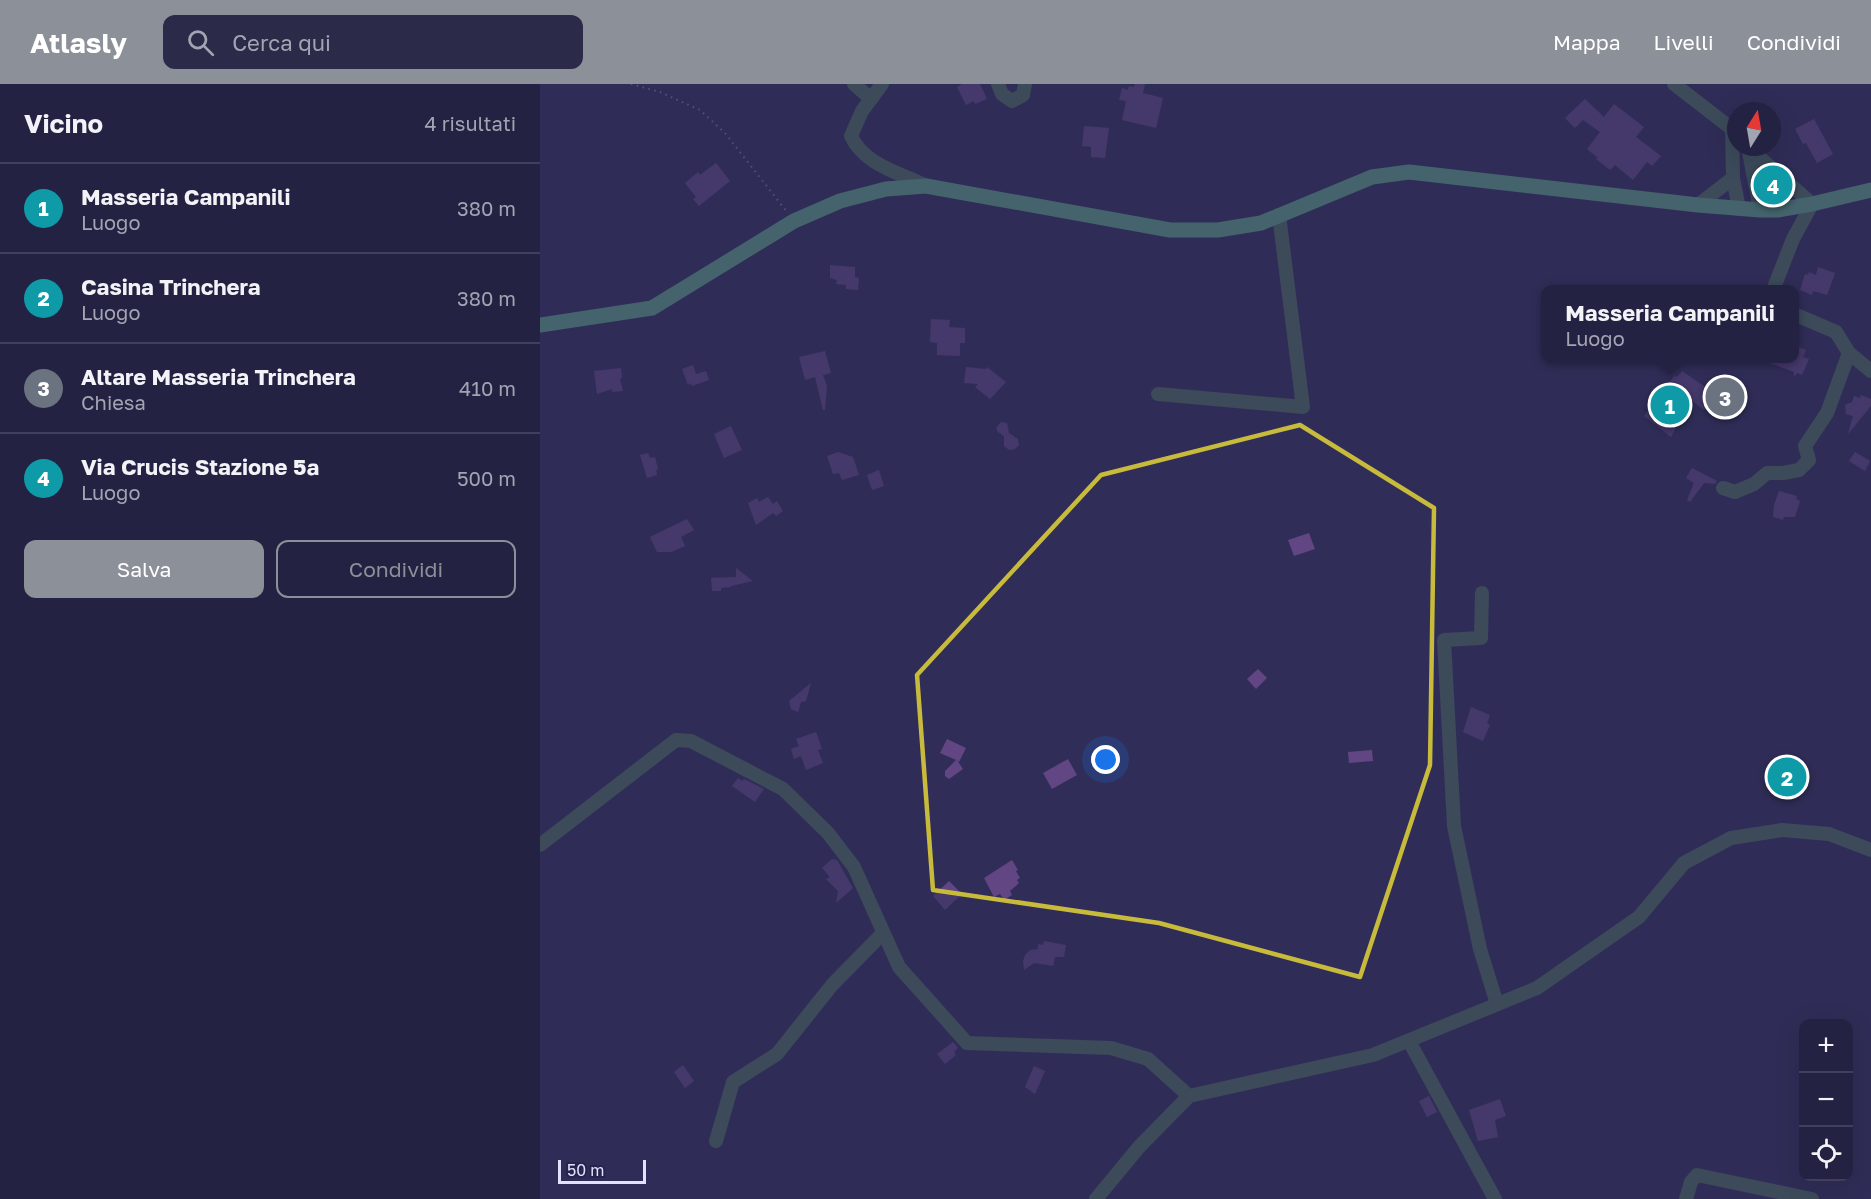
<!DOCTYPE html>
<html lang="it">
<meta charset="utf-8">
<style>
:root{--surface:#242242;--page:#2c2a49;--text:#f1f3f6;--muted:#a3a4b2;--line:#413f5b;--accent:#8c9099}
body{margin:0;font-family:"Golos Text",sans-serif;background:var(--page);color:var(--text)}
.controls{position:absolute;right:18px;bottom:18px;display:grid;overflow:hidden;border-radius:12px;box-shadow:0 6px 24px #0002}
.controls button{width:54px;height:54px;display:grid;place-items:center;padding:0;border:0;border-bottom:2px solid var(--line);background:var(--surface);color:var(--text);font:30px sans-serif}
.compass{position:absolute;left:1187px;top:18px;width:54px;height:54px;border-radius:50%;background:var(--surface);box-shadow:0 6px 24px #0002;rotate:11deg}
.scale{position:absolute;left:18px;bottom:15px;width:88px;box-sizing:border-box;padding-left:6px;border:3px solid #e1e2fd;border-top:0;font-size:16px;line-height:21px;white-space:nowrap;color:#e1e2fd;-webkit-text-stroke:4px #26244c;paint-order:stroke}
.you{position:absolute;left:566px;top:676px;width:21px;height:21px;margin:-15px;border:4px solid #fff;border-radius:50%;background:#1a73e8;box-shadow:0 0 0 9px #1a73e833}
.badge{display:grid;place-items:center;width:39px;height:39px;border-radius:50%;background:var(--accent);color:#fff;font-size:20px;font-weight:700}
.pin{position:absolute;translate:-50% -50%;border:3px solid #fff;box-shadow:0 2px 6px #0006}
.popup{position:absolute;left:1001px;top:201px;width:258px;height:78px;box-sizing:border-box;display:grid;place-content:center;border-radius:12px;background:var(--surface);filter:drop-shadow(0 2px 4px #0005);font-size:20px;white-space:nowrap;color:var(--muted)}
.popup b{font-size:22px;color:var(--text)}
.popup::after{content:'';position:absolute;left:50%;top:100%;margin-left:-12px;border:12px solid transparent;border-top-color:var(--surface)}
.list{margin:0;padding:0;list-style:none}
h2{display:flex;justify-content:space-between;align-items:center;height:78px;margin:0;padding:0 24px;font-size:26px}
h2 small{font-size:20px;font-weight:400;color:var(--muted)}
.list li{display:grid;grid-template-columns:39px 1fr auto;gap:18px;align-items:center;box-sizing:border-box;height:90px;padding:0 24px;border-top:2px solid var(--line)}
.list b{display:block;font-size:22px;white-space:nowrap}
.list p{margin:0;font-size:20px;white-space:nowrap;color:var(--muted)}
.list em{font-size:20px;font-style:normal;color:var(--muted)}
.actions{display:flex;gap:12px;padding:18px 24px}
.actions a{flex:1;padding:14px 0;border:2px solid var(--accent);border-radius:12px;text-align:center;font-size:21px;color:var(--accent)}
.actions .main{background:var(--accent);color:#fff}
.icon{flex:none;width:33px;height:33px;fill:none;stroke:currentColor;stroke-width:2;stroke-linecap:round;stroke-linejoin:round}
.map{position:relative;flex:none;width:1331px;height:1115px;overflow:hidden}
header{display:flex;align-items:center;gap:36px;box-sizing:border-box;height:84px;padding:0 30px;background:var(--accent);color:#fff}
header strong{font-size:28px}
nav{display:flex;gap:33px;margin-inline-start:auto;font-size:21px}
.search{width:420px;height:54px;background:var(--page);display:flex;align-items:center;gap:15px;box-sizing:border-box;padding:0 21px;border-radius:12px;color:var(--muted);font-size:22px}
main{display:flex}
aside{flex:1;background:var(--surface)}
.map>svg:first-child{display:block}
.building{fill:#614683}
.lines{fill:none;stroke-linecap:round;stroke-linejoin:round}
.path{stroke:#7b7a9e;stroke-width:2;stroke-dasharray:1.5 4.5;stroke-linecap:butt}
.minor{stroke:#4c6d5d;stroke-width:14}
.major{stroke:#5ea585;stroke-width:15}
.marked{fill:none;stroke:#c8bb3b;stroke-width:4.5;stroke-linejoin:round}
</style>
<header>
<strong>Atlasly</strong>
<div class="search"><svg class="icon" aria-label="search" viewBox="0 0 24 24"><circle cx="10" cy="10" r="6"/><path d="M15 15l6 6"/></svg>Cerca qui</div>
<nav><a>Mappa</a><a>Livelli</a><a>Condividi</a></nav>
</header>
<main>
<aside>
<h2>Vicino<small>4 risultati</small></h2>
<ul class="list">
<li><span class="badge" style="background:#0f9aa8">1</span><div><b>Masseria Campanili</b><p>Luogo</p></div><em>380 m</em></li>
<li><span class="badge" style="background:#0f9aa8">2</span><div><b>Casina Trinchera</b><p>Luogo</p></div><em>380 m</em></li>
<li><span class="badge" style="background:#6b7280">3</span><div><b>Altare Masseria Trinchera</b><p>Chiesa</p></div><em>410 m</em></li>
<li><span class="badge" style="background:#0f9aa8">4</span><div><b>Via Crucis Stazione 5ª</b><p>Luogo</p></div><em>500 m</em></li>
</ul>
<div class="actions"><a class="main">Salva</a><a>Condividi</a></div>
</aside>
<div class="map">
<svg width="1331" height="1115" viewBox="0 0 1331 1115">
<rect width="100%" height="100%" fill="#302e58"/>
<g class="building">
<polygon points="422,0 440,0 447,15 435,20 434,17 426,21 417,3"/>
<polygon points="595,0 605,0 603,9 623,14 616,44 582,36 586,17 579,16 582,4 588,6 589,2 594,3"/>
<polygon points="1045,15 1064,33 1074,20 1104,43 1096,53 1121,72 1112,82 1107,78 1093,96 1075,81 1070,86 1056,75 1058,74 1047,65 1060,48 1043,36 1035,44 1025,34"/>
<polygon points="1274,35 1293,70 1277,79 1266,59 1263,60 1255,45"/>
<polygon points="544,42 569,44 565,74 551,73 551,63 542,62"/>
<polygon points="176,79 190,97 159,122 153,115 156,113 145,99 158,88 160,91"/>
<polygon points="290,181 315,183 315,193 319,194 318,206 306,205 306,201 296,200 297,196 290,194"/>
<polygon points="1278,183 1295,189 1287,211 1273,207 1272,211 1260,206 1265,190 1268,191 1269,188 1276,191"/>
<polygon points="391,235 410,236 409,243 425,244 425,259 420,259 420,272 397,271 397,259 390,258"/>
<polygon points="1254,261 1266,266 1263,273 1269,275 1262,291 1257,289 1254,293 1254,288 1220,275 1254,274"/>
<polygon points="285,267 291,289 283,291 287,302 285,326 283,326 275,293 265,296 259,273"/>
<polygon points="153,281 156,290 166,287 169,296 152,302 150,299 148,301 142,285"/>
<polygon points="426,283 446,285 447,283 466,298 450,315 435,303 438,300 424,299"/>
<polygon points="81,284 82,294 80,295 83,307 72,308 72,305 57,310 54,287"/>
<polygon points="1142,287 1181,314 1175,322 1170,319 1164,326 1151,316 1131,353 1104,332 1135,291 1137,293"/>
<polygon points="1321,311 1331,315 1331,322 1308,350 1313,332 1306,330 1305,321 1312,318 1314,312 1320,314"/>
<polygon points="461,338 467,339 469,349 478,355 479,361 475,365 469,366 464,362 464,352 458,348 456,344"/>
<polygon points="191,342 202,366 184,374 174,350"/>
<polygon points="298,368 313,373 319,391 302,396 299,389 293,390 287,372"/>
<polygon points="1315,368 1330,377 1325,387 1309,377"/>
<polygon points="108,369 110,374 115,373 118,385 116,386 117,391 107,394 100,371"/>
<polygon points="1152,384 1177,397 1175,400 1164,399 1150,418 1147,416 1154,399 1146,394"/>
<polygon points="339,386 344,402 332,406 327,391"/>
<polygon points="1239,407 1257,412 1256,415 1260,417 1255,433 1244,433 1243,436 1233,433 1234,421"/>
<polygon points="228,413 233,420 237,417 243,427 236,432 233,429 216,441 208,419 217,414 219,418"/>
<polygon points="147,435 154,446 141,453 145,462 131,468 117,468 110,453"/>
<polygon points="769,449 775,465 754,472 748,456"/>
<polygon points="196,484 213,497 191,502 191,503 181,504 181,507 172,507 171,494 196,493"/>
<polygon points="718,585 727,594 716,605 707,595"/>
<polygon points="271,599 266,617 261,618 258,628 251,625 249,617"/>
<polygon points="931,623 950,631 947,639 950,641 943,657 923,648"/>
<polygon points="276,648 282,665 278,666 283,679 266,686 261,672 254,675 251,665 259,662 256,655"/>
<polygon points="407,655 426,664 419,678 417,676 423,685 409,695 405,692 405,687 416,676 400,669"/>
<polygon points="832,666 833,677 809,679 808,668"/>
<polygon points="528,675 537,691 512,705 503,689"/>
<polygon points="1239,679 1255,679 1255,701 1238,701"/>
<polygon points="198,694 202,697 204,695 224,705 215,718 192,702"/>
<polygon points="292,775 297,776 313,804 296,819 298,807 286,795 290,793 282,784"/>
<polygon points="472,776 478,786 476,787 480,794 477,796 479,799 470,807 472,811 464,816 460,810 454,813 444,794"/>
<polygon points="409,797 422,810 405,826 393,812"/>
<polygon points="504,857 526,861 524,873 515,873 513,882 494,879 484,886 483,877 485,871 490,866 498,865 498,860 503,861"/>
<polygon points="413,958 418,964 414,968 416,971 405,980 397,970"/>
<polygon points="143,981 154,997 145,1004 134,988"/>
<polygon points="494,982 505,987 495,1010 485,1003"/>
<polygon points="889,1012 897,1028 887,1033 879,1017"/>
<polygon points="960,1015 966,1032 955,1036 958,1053 938,1057 929,1026"/>
</g>
<g class="lines">
<polyline class="path" points="91,0 120,8 160,26 185,49 247,128"/>
<g class="minor">
<path d="M314 0 331 15 322 27 311 52C324 81 361 89 386 102"/>
<polyline points="458,0 462,10 472,17 483,11 485,0"/>
<polyline points="1134,0 1196,48"/>
<polyline points="331,15 342,0"/>
<polyline points="1192,44 1193,94 1199,125"/>
<polyline points="1208,63 1272,120 1253,155 1233,206"/>
<polyline points="1208,63 1220,126"/>
<polyline points="1158,121 1193,94"/>
<polyline points="1254,230 1296,248 1309,269 1331,287"/>
<polyline points="618,310 763,323 739,131"/>
<polyline points="1183,404 1195,408 1214,400 1227,389 1243,389 1259,386 1269,376 1265,362 1287,329 1309,269"/>
<polyline points="942,509 941,554 904,556 914,742 940,865 957,920"/>
<polyline points="0,761 136,656 151,657 243,705 288,749 314,783 359,883 427,959 571,964 608,975 649,1012 833,971 997,904 1099,833 1144,779 1191,754 1242,746 1289,750 1331,766"/>
<polyline points="869,957 955,1115"/>
<polyline points="176,1057 193,998 237,970 292,901 343,849"/>
<polyline points="556,1115 599,1063 649,1012"/>
<polyline points="1146,1115 1151,1098 1157,1091 1272,1115"/>
</g>
<polyline class="major" points="0,241 112,224 254,137 300,117 346,105 386,102 630,146 678,146 721,139 832,93 869,88 1158,121 1220,126 1237,126 1272,120 1331,106"/>
</g>
<path d="M0 0H1331V1115H0ZM760 341 894 424 890 681 820 893 619 839 393 806 377 591 561 391Z" fill="#302e58" fill-opacity=".55" fill-rule="evenodd"/>
<path class="marked" d="M760 341 894 424 890 681 820 893 619 839 393 806 377 591 561 391Z"/>
</svg>
<div class="controls">
<button>+</button>
<button>−</button>
<button><svg class="icon" aria-label="locate" viewBox="0 0 24 24"><circle cx="12" cy="12" r="6"/><path d="M12 2v4M12 18v4M2 12h4M18 12h4"/></svg></button>
</div>
<svg class="compass" viewBox="-18 -18 36 36"><path d="M0-13l5 13h-10z" fill="#e53935"/><path d="M0 13l5-13h-10z" fill="#a3a4b2"/></svg>
<div class="scale">50 m</div>
<div class="you"></div>
<div class="pin badge" style="left:1130px;top:321px;background:#0f9aa8">1</div>
<div class="popup"><b>Masseria Campanili</b>Luogo</div>
<div class="pin badge" style="left:1247px;top:693px;background:#0f9aa8">2</div>
<div class="pin badge" style="left:1185px;top:313px;background:#6b7280">3</div>
<div class="pin badge" style="left:1233px;top:101px;background:#0f9aa8">4</div>
</div>
</main>
